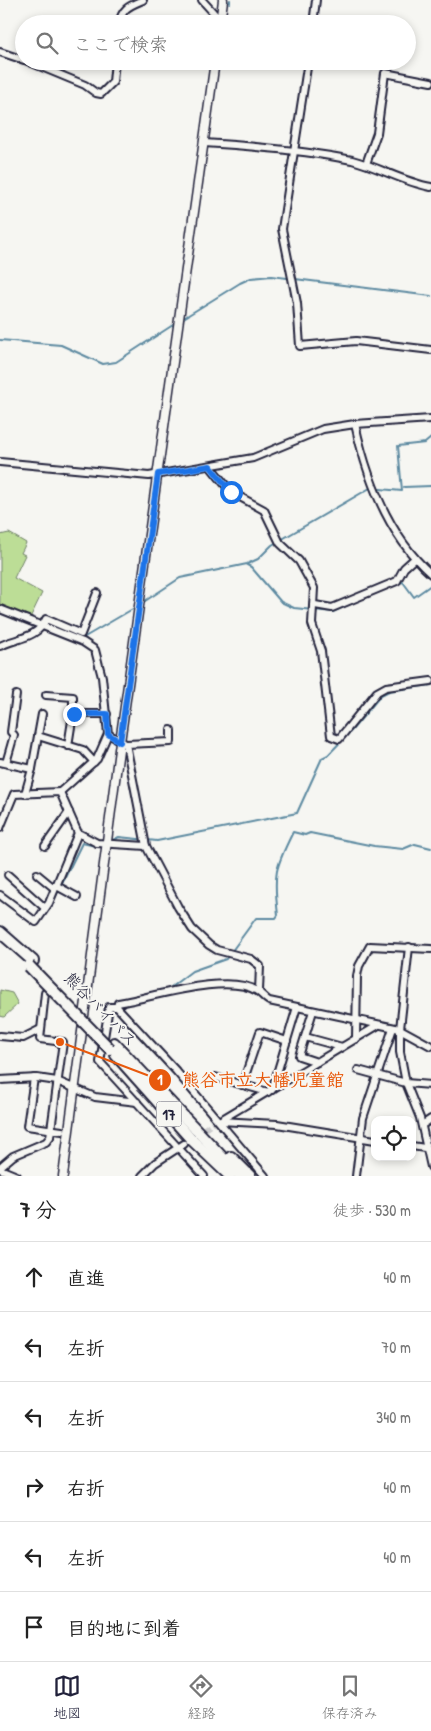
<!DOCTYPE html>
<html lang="ja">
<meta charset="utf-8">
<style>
:root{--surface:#fff;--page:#f2f2f2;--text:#222;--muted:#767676;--line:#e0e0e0;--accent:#22223b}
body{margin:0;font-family:"Patrick Hand","Klee One",sans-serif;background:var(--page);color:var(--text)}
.controls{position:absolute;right:15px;bottom:15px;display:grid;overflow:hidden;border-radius:10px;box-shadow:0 2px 8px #0003}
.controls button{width:45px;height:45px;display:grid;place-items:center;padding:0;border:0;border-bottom:1px solid var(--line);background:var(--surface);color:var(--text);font:25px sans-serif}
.stop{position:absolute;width:15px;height:15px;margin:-11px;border:4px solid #1a73e8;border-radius:50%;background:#fff}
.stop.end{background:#1a73e8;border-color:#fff;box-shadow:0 1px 5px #0008}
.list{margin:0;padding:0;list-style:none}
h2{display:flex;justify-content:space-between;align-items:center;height:65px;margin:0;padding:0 20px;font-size:21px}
h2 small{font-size:16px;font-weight:400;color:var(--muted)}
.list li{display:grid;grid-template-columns:32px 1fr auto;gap:15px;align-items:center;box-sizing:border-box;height:70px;padding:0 20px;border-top:1px solid var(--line)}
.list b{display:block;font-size:19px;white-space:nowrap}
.list em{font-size:16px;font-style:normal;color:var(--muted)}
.icon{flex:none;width:28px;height:28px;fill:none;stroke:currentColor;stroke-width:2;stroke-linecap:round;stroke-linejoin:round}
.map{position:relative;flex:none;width:431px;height:1176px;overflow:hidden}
.search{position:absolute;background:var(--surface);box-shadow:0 2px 8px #0003;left:15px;right:15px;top:15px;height:55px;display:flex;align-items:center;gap:12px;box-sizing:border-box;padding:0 18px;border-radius:28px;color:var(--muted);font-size:19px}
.sheet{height:485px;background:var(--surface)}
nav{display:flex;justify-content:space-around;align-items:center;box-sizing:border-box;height:70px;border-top:1px solid var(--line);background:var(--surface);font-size:14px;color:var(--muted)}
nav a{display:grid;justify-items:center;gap:2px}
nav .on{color:var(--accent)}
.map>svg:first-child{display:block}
.green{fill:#bcdd96;stroke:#6f8068}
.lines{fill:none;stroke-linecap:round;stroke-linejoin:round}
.stream{stroke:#5d8aa1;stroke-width:2}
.minor-tunnel{stroke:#cccccd;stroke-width:6;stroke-dasharray:6 3;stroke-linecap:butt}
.minor-casing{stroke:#22223b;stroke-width:10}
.tertiary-casing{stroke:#22223b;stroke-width:11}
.trunk-casing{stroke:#22223b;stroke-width:14}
.minor{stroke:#f6f6f2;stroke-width:6}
.tertiary{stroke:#f6f6f2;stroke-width:8}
.trunk{stroke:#f6f6f2;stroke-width:10}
.trunk-bridge-casing{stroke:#22223b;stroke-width:14;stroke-linecap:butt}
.trunk-bridge{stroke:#f6f6f2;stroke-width:10}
.route{stroke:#1a73e8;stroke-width:6}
.labels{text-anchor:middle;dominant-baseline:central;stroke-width:4;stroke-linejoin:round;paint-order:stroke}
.shield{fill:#f6f6f2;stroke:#626272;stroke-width:1}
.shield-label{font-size:15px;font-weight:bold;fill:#22223b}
.street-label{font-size:16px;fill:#22223b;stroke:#f6f6f2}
.leader{fill:none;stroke:#e8590c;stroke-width:2}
.callout-dot{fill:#e8590c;stroke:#f6f6f2;stroke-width:2}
.mark-label{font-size:15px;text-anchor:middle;font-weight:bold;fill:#fff}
.callout-label{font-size:18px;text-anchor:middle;font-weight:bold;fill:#e8590c;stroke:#f6f6f2;stroke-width:4;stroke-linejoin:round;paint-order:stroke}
</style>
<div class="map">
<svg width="431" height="1176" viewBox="0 0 431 1176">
<rect width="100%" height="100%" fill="#f6f6f2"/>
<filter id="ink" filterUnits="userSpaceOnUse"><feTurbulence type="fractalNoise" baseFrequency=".02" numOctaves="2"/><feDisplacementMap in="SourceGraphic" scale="10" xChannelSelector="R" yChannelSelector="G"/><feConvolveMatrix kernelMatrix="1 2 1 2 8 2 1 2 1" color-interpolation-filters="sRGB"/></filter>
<g filter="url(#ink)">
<g class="green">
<polygon points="9,533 26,543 21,553 25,555 14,578 42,593 30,618 0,605 0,535"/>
<polygon points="0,990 12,993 18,1004 4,1017 0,1016"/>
</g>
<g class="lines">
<g class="stream">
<polyline points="226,1 230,3 230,0"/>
<polyline points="182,319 240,283 251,278 271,276 431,296"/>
<polyline points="0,340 61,345 103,364 116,362 176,323"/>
<polyline points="404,487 431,486"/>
<polyline points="380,489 402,491 398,446 425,443 431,438"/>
<polyline points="247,565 251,567 281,602 294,608 333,612 363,598"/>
<polyline points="397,584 403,582 414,597 431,585"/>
<polyline points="142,603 180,578 247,564 258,559 272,545 370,488"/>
<polyline points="70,633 83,638 136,607"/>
<polyline points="19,642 32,637"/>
<polyline points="109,842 119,837 157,841 297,813 322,758 328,755 352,730 381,695 389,691 431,685"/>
<polyline points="53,902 82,843 100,847 103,845"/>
<path d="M171 987 192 971 226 959 256 918H276L278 915C273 874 275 868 293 832L305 835 310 833 374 846 403 849 415 844 431 848"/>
</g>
<polyline class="minor-tunnel" points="197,1134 216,1121"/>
<g class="minor-casing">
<g id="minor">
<polyline points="202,0 220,20"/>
<path d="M119 24C122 8 129 6 143 0"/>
<polyline points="313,24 316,0"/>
<polyline points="0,52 24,60"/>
<polyline points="27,61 85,85 96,93 101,94 113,82 115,61"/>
<polyline points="308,61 282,229 297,303 300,346 356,341 431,350"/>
<path d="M204 143C253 146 304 150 352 160 379 167 403 182 431 187"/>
<polyline points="366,164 377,133 385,73 431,82"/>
<path d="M355 424C367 479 388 536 431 574"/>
<polyline points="0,462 149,476 253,458 323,429 355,424 431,419"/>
<polyline points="210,466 231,492 264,510 280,543 299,561 314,588 312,624 321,651 331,736 339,739 377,692 386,687 431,681"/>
<polyline points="315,605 332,608 397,581 404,568 414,559"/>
<polyline points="0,609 83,642 95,650 102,677 108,734 126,744 146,846 178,907 192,929 209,945 217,950 251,959 260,966 259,991"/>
<path d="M0 646C17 638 38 638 46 619L81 634 97 593"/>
<polyline points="46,695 73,697 73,714 68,746"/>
<polyline points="73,714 107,714"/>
<polyline points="38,736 83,750 94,762"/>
<polyline points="126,744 171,742 171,730"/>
<polyline points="0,762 32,769"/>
<polyline points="6,763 14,735 11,732 16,695"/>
<polyline points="60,792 97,759 108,734"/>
<polyline points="25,794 32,769 42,714"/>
<polyline points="0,828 14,794 60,792 78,833 97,843 146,846"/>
<polyline points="45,846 69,812"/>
<polyline points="37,874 54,888"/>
<polyline points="8,875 45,908"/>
<polyline points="55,885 77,897"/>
<polyline points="0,895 36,922 49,903 78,833"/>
<polyline points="409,947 400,1029 400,1052 406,1083 420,1118 431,1167"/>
<polyline points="117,1007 109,1007 100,1062 204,1176"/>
<polyline points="313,1011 299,1056 317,1062"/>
<polyline points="0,1036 23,1038 41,1029"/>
<polyline points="305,1037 342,1047"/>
<polyline points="356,1039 357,976 359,966 370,946 431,949"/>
<polyline points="358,1070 406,1083 431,1085"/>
<polyline points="215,1077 268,1092"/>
<polyline points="34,1078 27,1126 62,1131"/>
<polyline points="0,1080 37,1078 57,1081 95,1097 137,1102"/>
<polyline points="242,1085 260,1032 287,1041"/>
<polyline points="272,1090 297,1007"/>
<polyline points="219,1121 377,1026"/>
<polyline points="220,1121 277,1124 375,1140"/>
<polyline points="422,1125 431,1119"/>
<polyline points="412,1146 431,1149"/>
<polyline points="0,1167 13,1156 46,1142 50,1137 63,1042 40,1039 45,993"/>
<polyline points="0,1169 17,1176"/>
<polyline points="142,1176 155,1163 184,1144"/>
<path d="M265 1176 176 1071 117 1007 118 1003C150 998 228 972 257 991 261 993 264 998 269 1001L400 1029 431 1046"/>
<polyline points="356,1176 363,1118 393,1028"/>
</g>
</g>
<g class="tertiary-casing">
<g id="tertiary">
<polyline points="220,24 223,0"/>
<polyline points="63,1176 120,742 215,61"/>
</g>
</g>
<g class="trunk-casing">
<g id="trunk">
<polyline points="0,932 33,961"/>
<polyline points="114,1043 240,1176"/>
<polyline points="116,1055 190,1138 230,1176"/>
<polyline points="231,1157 250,1176"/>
</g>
</g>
<use href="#minor" class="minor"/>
<use href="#tertiary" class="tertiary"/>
<use href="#trunk" class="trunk"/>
<g class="trunk-bridge-casing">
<polyline id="trunk-bridge" points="29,966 110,1049"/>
</g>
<use href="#trunk-bridge" class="trunk-bridge"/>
</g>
</g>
<g class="lines" filter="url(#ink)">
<polyline class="route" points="74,714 107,714 108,734 120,742 158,474 210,466 231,492"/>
</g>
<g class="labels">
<rect class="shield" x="156.5" y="1101.5" width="25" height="25" rx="4"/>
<g class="shield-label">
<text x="169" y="1114">17</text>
</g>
<g class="street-label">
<text transform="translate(101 1009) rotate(46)">熊谷バイパス</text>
</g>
</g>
<path class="leader" d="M60 1042L160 1080"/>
<g class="callout-dot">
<circle cx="60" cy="1042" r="5"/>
<circle cx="160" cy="1080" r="12"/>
</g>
<g class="mark-label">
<text x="160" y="1085">1</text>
</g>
<g class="callout-label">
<text x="263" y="1086">熊谷市立大幡児童館</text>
</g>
</svg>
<div class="controls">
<button><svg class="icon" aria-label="locate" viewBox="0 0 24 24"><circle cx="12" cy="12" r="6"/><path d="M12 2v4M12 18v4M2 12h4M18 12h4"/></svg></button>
</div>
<div class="stop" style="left:231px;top:492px"></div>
<div class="stop end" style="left:74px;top:714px"></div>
<div class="search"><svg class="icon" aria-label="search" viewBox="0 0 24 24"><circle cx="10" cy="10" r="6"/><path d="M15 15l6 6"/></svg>ここで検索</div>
</div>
<section class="sheet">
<h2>7 分<small>徒歩 · 530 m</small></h2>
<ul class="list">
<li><svg class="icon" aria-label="ahead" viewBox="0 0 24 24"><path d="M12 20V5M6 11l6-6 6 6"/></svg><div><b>直進</b></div><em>40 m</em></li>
<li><svg class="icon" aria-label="left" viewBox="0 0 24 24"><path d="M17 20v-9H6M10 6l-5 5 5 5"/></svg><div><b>左折</b></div><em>70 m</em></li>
<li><svg class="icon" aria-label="left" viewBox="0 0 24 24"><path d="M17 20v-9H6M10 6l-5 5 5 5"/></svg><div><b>左折</b></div><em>340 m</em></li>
<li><svg class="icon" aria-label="right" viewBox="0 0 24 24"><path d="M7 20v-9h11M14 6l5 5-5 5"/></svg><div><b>右折</b></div><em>40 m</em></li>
<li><svg class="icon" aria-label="left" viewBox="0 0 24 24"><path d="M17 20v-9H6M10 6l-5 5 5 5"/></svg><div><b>左折</b></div><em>40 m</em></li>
<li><svg class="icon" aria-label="arrive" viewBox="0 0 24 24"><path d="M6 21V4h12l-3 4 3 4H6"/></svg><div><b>目的地に到着</b></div></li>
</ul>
</section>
<nav>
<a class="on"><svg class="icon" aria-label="map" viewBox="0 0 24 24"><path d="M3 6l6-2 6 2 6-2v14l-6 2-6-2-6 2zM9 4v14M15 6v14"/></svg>地図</a>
<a><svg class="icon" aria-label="directions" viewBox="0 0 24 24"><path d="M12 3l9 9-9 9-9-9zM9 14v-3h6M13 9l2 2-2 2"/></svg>経路</a>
<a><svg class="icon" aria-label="saved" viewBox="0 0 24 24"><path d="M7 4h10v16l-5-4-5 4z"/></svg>保存済み</a>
</nav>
